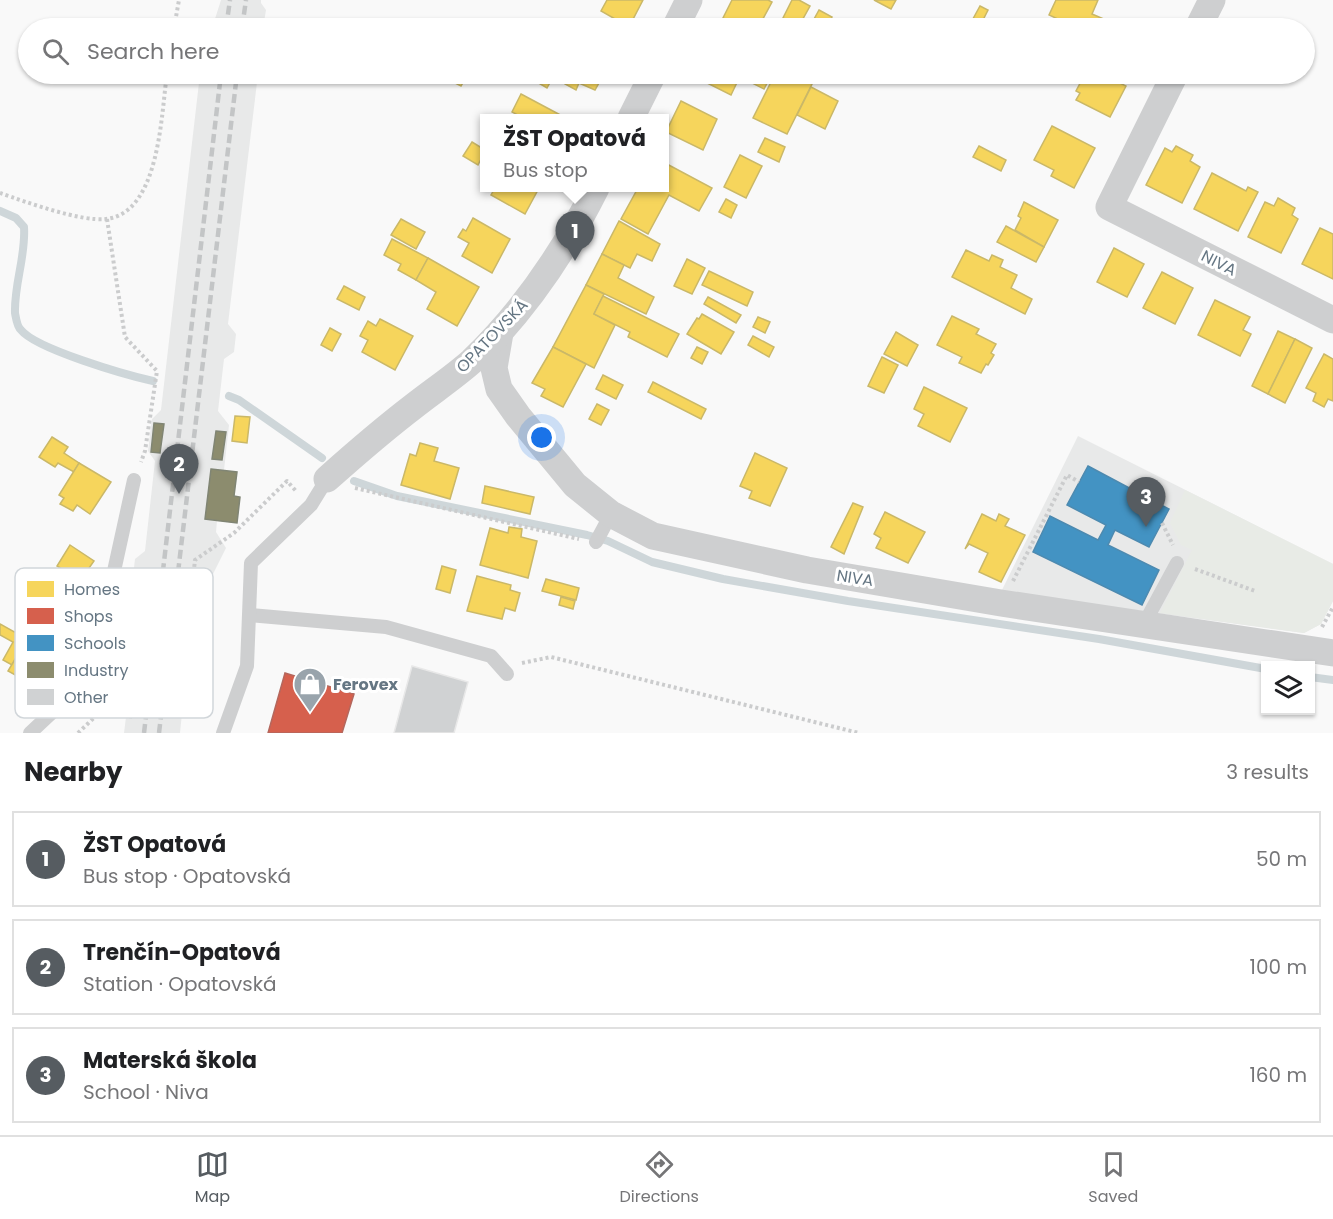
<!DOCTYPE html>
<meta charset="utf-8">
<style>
:root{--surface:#fff;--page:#f2f2f2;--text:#202124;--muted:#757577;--line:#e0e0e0;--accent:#565c61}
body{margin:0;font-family:Poppins,sans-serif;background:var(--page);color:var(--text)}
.controls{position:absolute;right:18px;bottom:18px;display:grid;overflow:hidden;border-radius:0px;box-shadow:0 2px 4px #0004}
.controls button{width:54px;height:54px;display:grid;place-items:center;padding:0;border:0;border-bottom:2px solid var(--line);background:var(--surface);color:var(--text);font:30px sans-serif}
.you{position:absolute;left:542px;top:438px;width:21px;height:21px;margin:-15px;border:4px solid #fff;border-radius:50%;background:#1a73e8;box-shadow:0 0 0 9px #1a73e833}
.badge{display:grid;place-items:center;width:39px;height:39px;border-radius:50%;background:var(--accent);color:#fff;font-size:20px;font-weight:700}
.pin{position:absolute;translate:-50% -50px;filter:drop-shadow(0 2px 3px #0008)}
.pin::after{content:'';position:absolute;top:32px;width:21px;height:18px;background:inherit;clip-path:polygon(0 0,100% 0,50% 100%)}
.popup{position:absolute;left:480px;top:114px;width:189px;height:78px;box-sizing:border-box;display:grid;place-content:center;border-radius:0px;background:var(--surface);filter:drop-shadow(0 2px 4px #0005);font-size:20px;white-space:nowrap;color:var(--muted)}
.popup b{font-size:22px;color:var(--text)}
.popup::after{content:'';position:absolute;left:50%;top:100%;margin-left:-12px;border:12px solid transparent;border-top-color:var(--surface)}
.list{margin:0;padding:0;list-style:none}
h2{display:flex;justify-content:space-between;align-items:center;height:78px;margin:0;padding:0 24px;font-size:26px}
h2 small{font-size:20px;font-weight:400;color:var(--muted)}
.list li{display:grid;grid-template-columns:39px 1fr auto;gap:18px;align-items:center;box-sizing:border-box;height:96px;margin:0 12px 12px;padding:0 12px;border:2px solid var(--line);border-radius:0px}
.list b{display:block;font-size:22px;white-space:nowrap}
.list p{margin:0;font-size:20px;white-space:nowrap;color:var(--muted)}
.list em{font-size:20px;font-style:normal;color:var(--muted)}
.icon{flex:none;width:33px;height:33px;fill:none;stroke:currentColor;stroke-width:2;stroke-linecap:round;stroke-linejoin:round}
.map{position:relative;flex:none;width:1333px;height:733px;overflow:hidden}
.search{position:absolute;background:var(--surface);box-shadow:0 2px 4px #0004;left:18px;right:18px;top:18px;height:66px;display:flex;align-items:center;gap:15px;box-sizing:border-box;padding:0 21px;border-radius:33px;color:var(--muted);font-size:22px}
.sheet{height:402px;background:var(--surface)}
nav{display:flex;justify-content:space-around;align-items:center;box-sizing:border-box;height:84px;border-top:2px solid var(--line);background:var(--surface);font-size:16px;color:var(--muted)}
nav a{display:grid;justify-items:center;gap:3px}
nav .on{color:var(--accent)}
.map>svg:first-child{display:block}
.built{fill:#e8e9e9}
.green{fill:#e8ebe6}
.homes{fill:#f6d55c;stroke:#cab868;stroke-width:1.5}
.shops{fill:#d6604d;stroke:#b4675d;stroke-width:1.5}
.schools{fill:#4393c3;stroke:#4d8ab0;stroke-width:1.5}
.industry{fill:#8c8c6e;stroke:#808574;stroke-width:1.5}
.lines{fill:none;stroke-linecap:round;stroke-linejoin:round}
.stream{stroke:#ced6d9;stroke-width:8}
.building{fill:#d0d2d3;stroke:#e8e8e8;stroke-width:1.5}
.path{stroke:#cbcccd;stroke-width:4;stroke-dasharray:3 3;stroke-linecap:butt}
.lane{stroke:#cecfd0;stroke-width:14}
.street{stroke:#cecfd0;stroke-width:27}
.rail{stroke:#c3c5c6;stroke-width:4.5;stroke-dasharray:9 4.5;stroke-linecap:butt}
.labels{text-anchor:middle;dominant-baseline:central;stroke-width:6;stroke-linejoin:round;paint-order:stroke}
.street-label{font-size:16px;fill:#657683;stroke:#fff}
.poi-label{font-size:16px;font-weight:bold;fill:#657683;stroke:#fff;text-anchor:start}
.key{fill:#fff;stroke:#d1d6da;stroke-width:1.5}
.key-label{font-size:16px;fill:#657683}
</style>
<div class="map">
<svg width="1333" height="733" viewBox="0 0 1333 733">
<rect width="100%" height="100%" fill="#f9f9f9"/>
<g class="built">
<polygon points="221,0 261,0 261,3 266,10 263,28 206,28 207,21 214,22"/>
<polygon points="200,74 258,74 228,324 236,334 234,352 224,359 218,411 229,425 224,470 234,496 240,497 237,523 217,521 216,532 226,548 205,590 198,655 188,654 180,733 124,733 135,646 125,645 135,559 145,551 155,461 148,451 152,419 161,410"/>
<polygon points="1078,436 1333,564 1333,601 1321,624 1304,633 1001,592"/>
</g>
<polygon class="green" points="1185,490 1333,564 1333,601 1321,624 1304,633 1160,613 1192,550 1181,545 1170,523"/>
<g class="homes">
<polygon points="607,0 643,0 629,27 601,11"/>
<polygon points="732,0 768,0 772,2 758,28 743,28 723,18"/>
<polygon points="792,0 799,0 810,6 799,26 783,18"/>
<polygon points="874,0 896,0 891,9"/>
<polygon points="1056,0 1098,0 1092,14 1104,19 1099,28 1077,28 1049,15"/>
<polygon points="980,6 988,10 979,28 968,28"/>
<polygon points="819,10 832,17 826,28 813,21"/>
<polygon points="457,74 468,74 461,86 453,82"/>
<polygon points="525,74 547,74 553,77 547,88 525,75"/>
<polygon points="561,74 604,74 595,90 579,83 576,90 565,84 568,78"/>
<polygon points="694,74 741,74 731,95 693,76"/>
<polygon points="754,74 772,74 764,89 750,82"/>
<polygon points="775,74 791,74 812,84 787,134 753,118"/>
<polygon points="1085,74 1102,74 1126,86 1110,117 1076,100 1080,93 1076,91"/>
<polygon points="811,87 838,101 825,129 797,115"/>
<polygon points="521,94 566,118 523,118 512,112"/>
<polygon points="681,101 717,119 703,150 666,132"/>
<polygon points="1052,126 1095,148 1074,188 1051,176 1054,170 1034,160"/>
<polygon points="765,138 785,147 779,162 758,152"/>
<polygon points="472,142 485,150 485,164 480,161 478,165 463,156"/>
<polygon points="979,146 1006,160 1001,171 973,157"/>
<polygon points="1176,146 1193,155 1190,161 1200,167 1182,203 1146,185 1165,148 1172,152"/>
<polygon points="740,155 762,166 746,198 724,187"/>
<polygon points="665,163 712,188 699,211 669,195 648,234 621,219 638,188 665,188"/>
<polygon points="1212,173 1246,191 1248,187 1258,192 1238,231 1194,209"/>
<polygon points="495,188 539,188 525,214 491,195"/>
<polygon points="1278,198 1295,208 1292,215 1298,219 1281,253 1248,237 1265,202 1274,206"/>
<polygon points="726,199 737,205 731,218 719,212"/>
<polygon points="1024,202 1058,220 1044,247 1015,230 1021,218 1018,216"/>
<polygon points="473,218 510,239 492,273 462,256 469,243 458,237 463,229 466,231"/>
<polygon points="401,219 425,232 416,249 391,235"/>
<polygon points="619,221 660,244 652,261 637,254 630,268 602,254"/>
<polygon points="1006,226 1044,247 1036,262 997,242"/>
<polygon points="1320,228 1333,234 1333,279 1302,264"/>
<polygon points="392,239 428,258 416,280 398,270 401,264 384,255"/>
<polygon points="1114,248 1144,264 1127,297 1097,282"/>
<polygon points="966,250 989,261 992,255 1003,260 1000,267 1017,275 1011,288 1032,299 1025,314 952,277"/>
<polygon points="602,254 624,265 618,278 654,297 646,314 586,285"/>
<polygon points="428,258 479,287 457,326 427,309 436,292 416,280"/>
<polygon points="687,259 705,268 692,294 674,286"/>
<polygon points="709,271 753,292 747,306 702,285"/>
<polygon points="1162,272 1193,288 1175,324 1143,308"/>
<polygon points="586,285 604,294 594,314 615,325 594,368 553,347"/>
<polygon points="344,286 365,297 359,310 337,299"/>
<polygon points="603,296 679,334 667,357 628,337 630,332 594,314"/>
<polygon points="708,297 741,315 736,323 704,304"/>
<polygon points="1215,300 1250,317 1243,330 1251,334 1240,356 1198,335"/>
<polygon points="702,314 734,332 721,354 687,334 697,318 699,319"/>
<polygon points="952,316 979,329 976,334 996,344 991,353 994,355 988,365 986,364 981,373 959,363 962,357 937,345"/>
<polygon points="758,317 770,322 765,333 753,327"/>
<polygon points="380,319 413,336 395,370 362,352 368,340 360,336 368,321 376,326"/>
<polygon points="330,328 341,334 332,351 321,345"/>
<polygon points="1278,331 1295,339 1268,394 1252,386"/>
<polygon points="896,332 918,345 907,366 884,354"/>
<polygon points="753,336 774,347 769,357 748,345"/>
<polygon points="1295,339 1312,348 1285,403 1268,394"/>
<polygon points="553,347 586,364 563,407 541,396 545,389 532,383"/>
<polygon points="697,347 708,352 702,364 691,358"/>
<polygon points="1324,354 1333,359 1333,401 1328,399 1324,407 1313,401 1316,393 1306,388"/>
<polygon points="882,357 898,365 884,393 868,386"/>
<polygon points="603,375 623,385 616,399 596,389"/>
<polygon points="653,382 706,409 701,419 648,392"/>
<polygon points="924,387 967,408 950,442 918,426 924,414 914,409"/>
<polygon points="597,404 609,410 601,425 589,419"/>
<polygon points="235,416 250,417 247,443 232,441"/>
<polygon points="52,437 68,447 64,453 79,463 74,472 58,463 55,467 39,457"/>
<polygon points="420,443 438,448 434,461 459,468 450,499 401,485 410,454 416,456"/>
<polygon points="755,453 787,468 770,506 749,498 752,491 740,486"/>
<polygon points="79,463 111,482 90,514 77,505 73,511 60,504 64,498 59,495"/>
<polygon points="485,486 534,497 530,514 482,503"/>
<polygon points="853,503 863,507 844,554 831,547"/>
<polygon points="885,512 925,532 908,563 876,548 881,538 874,534"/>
<polygon points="982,514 996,521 999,514 1009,519 1005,526 1025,535 1001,582 979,572 988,553 969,544 965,549"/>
<polygon points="509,527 522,529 521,537 537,541 528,578 480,565 490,528 508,533"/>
<polygon points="70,545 94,561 80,581 57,566"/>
<polygon points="442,566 456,570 450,593 436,589"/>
<polygon points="477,576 511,585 510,590 520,593 515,611 505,608 502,619 467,611"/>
<polygon points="546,579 579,588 576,600 542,591"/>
<polygon points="66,587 82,596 61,634 46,625 44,629 26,620 28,617 23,614 36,592 56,603"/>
<polygon points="561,597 575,601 573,609 559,605"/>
<polygon points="0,624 27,639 12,665 3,660 13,642 0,635"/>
<polygon points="27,639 59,656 39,688 8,671"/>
</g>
<polygon class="shops" points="285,673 354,694 342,733 268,733"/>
<polygon class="schools" points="1088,466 1169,509 1149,547 1115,530 1108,545 1159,570 1142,605 1033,552 1050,516 1098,540 1106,525 1067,505"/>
<g class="industry">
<polygon points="154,423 164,424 160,453 151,452"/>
<polygon points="216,431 226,432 222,460 212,459"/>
<polygon points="211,469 237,472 234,496 240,497 237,523 205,519"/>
<polygon points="194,599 204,600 200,640 190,640"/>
</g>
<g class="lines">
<g class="stream">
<path d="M0 211 16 218 24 227C26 256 14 284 15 313 16 318 17 327 21 330 36 349 126 375 153 381"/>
<polyline points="229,396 239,400 322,458"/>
<polyline points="354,481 397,496 587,535 608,541 652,562 723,579 848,601 1099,639 1266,669"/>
<polyline points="1310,677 1333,680"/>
</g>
</g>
<polygon class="building" points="412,666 468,682 454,733 394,733"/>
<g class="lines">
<g class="path">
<polyline points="174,28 179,0"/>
<path d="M0 193C26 202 81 222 106 219 160 213 161 114 167 74"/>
<polyline points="107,219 125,337 157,371 145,451 141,462"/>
<polyline points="355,488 579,539"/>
<polyline points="1162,523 1173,545"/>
<polyline points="1195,569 1255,591"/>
<polyline points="1013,581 1067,475 1079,482"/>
<polyline points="1322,627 1333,607"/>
<polyline points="194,654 186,642 195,560 234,533 287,481 296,491"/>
<polyline points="522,663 551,657 859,733"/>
<polyline points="78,733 100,712 134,717 142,641 131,639 130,645"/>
</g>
<g class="lane">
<polyline points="596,542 611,514"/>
<polyline points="250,615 386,627 491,656 507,674"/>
<polyline points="1144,624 1177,563"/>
<polyline points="30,733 91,676 134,480"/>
<polyline points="223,733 247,666 251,563 311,505 327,479"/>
</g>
<g class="street">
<polyline points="675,28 689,0"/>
<polyline points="1198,28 1212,0"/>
<polyline points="1175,74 1109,207 1333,320"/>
<polyline points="631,118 653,74"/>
<polyline points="500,333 494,368 499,389 518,416 575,485 611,514 653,536 807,570 1001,603 1333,653"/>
<path d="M327 479C355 454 384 429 414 406 433 391 454 377 472 361 524 311 564 252 596 188"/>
</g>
<g class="rail">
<polyline points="226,28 230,0"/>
<polyline points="242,28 246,0"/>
<polyline points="144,733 221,74"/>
<polyline points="159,733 237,74"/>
</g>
</g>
<defs>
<g id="shop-pin" transform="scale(1.725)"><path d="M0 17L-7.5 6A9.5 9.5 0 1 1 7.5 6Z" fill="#99a4ac" stroke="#fff"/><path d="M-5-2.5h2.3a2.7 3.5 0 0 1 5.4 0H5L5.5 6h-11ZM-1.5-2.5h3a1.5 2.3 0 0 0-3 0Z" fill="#fff"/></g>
</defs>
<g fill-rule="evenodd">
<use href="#shop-pin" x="310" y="684"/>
</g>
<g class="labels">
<g class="street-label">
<text transform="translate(1219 263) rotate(27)">NIVA</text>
<text transform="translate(492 336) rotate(-46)">OPATOVSKÁ</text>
<text transform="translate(855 578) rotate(9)">NIVA</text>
</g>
<g class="poi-label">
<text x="333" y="684">Ferovex</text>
</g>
</g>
<rect x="15" y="568" width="198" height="150" rx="9" class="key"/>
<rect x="27" y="581" width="27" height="16" fill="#f6d55c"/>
<rect x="27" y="608" width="27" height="16" fill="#d6604d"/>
<rect x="27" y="635" width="27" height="16" fill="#4393c3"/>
<rect x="27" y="662" width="27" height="16" fill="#8c8c6e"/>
<rect x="27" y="689" width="27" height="16" fill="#d0d2d3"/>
<g class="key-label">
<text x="64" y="595">Homes</text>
<text x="64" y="622">Shops</text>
<text x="64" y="649">Schools</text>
<text x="64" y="676">Industry</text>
<text x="64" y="703">Other</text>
</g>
</svg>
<div class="controls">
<button><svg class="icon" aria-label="layers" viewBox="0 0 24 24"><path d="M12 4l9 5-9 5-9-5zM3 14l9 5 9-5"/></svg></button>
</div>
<div class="you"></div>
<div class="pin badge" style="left:575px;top:261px">1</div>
<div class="popup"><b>ŽST Opatová</b>Bus stop</div>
<div class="pin badge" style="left:179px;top:494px">2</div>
<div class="pin badge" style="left:1146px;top:527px">3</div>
<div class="search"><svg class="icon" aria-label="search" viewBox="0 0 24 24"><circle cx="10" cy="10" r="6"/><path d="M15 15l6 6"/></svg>Search here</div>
</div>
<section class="sheet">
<h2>Nearby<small>3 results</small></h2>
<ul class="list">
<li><span class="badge">1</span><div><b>ŽST Opatová</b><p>Bus stop · Opatovská</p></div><em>50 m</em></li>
<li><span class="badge">2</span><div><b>Trenčín-Opatová</b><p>Station · Opatovská</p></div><em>100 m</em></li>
<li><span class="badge">3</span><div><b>Materská škola</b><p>School · Niva</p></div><em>160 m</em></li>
</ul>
</section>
<nav>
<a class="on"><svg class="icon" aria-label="map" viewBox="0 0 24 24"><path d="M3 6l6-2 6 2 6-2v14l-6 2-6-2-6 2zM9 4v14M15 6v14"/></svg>Map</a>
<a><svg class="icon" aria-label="directions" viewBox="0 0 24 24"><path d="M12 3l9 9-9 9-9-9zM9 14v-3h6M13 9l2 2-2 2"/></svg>Directions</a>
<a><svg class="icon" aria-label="saved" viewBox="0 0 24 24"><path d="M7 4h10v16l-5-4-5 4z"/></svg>Saved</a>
</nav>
